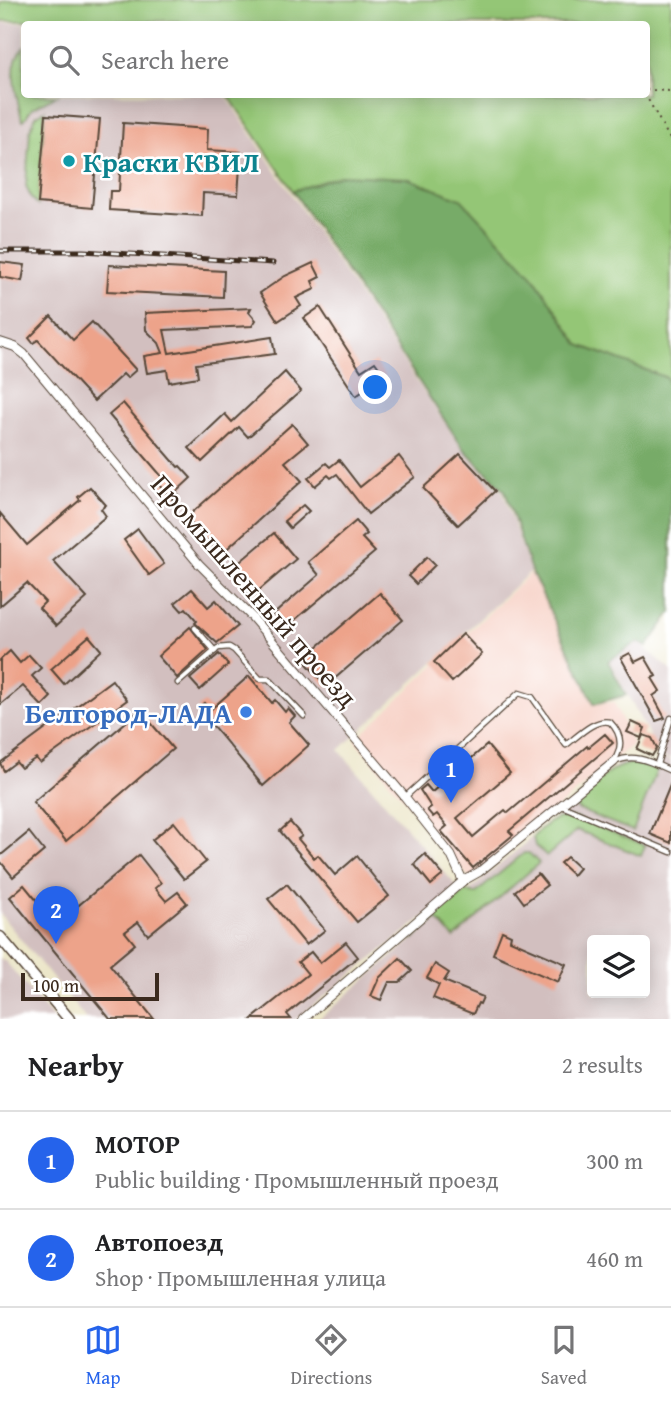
<!DOCTYPE html>
<meta charset="utf-8">
<style>
:root{--surface:#fff;--page:#f6f6f6;--text:#202124;--muted:#757577;--line:#e0e0e0;--accent:#2563eb}
body{margin:0;font-family:"Gentium Book Plus",serif;background:var(--page);color:var(--text)}
.controls{position:absolute;right:21px;bottom:21px;display:grid;overflow:hidden;border-radius:7px;box-shadow:0 4px 18px #0003}
.controls button{width:63px;height:63px;display:grid;place-items:center;padding:0;border:0;border-bottom:2px solid var(--line);background:var(--surface);color:var(--text);font:35px sans-serif}
.scale{position:absolute;left:21px;bottom:18px;width:138px;box-sizing:border-box;padding-left:7px;border:4px solid #3b2a1e;border-top:0;font-size:19px;line-height:24px;white-space:nowrap;color:#3b2a1e;-webkit-text-stroke:5px #fff;paint-order:stroke}
.you{position:absolute;left:376px;top:388px;width:24px;height:24px;margin:-18px;border:5px solid #fff;border-radius:50%;background:#1a73e8;box-shadow:0 0 0 10px #1a73e833}
.badge{display:grid;place-items:center;width:46px;height:46px;border-radius:50%;background:var(--accent);color:#fff;font-size:23px;font-weight:700}
.pin{position:absolute;translate:-50% -58px;filter:drop-shadow(0 2px 4px #0008)}
.pin::after{content:'';position:absolute;top:37px;width:24px;height:21px;background:inherit;clip-path:polygon(0 0,100% 0,50% 100%)}
.list{margin:0;padding:0;list-style:none}
h2{display:flex;justify-content:space-between;align-items:center;height:91px;margin:0;padding:0 28px;font-size:30px}
h2 small{font-size:23px;font-weight:400;color:var(--muted)}
.list li{display:grid;grid-template-columns:46px 1fr auto;gap:21px;align-items:center;box-sizing:border-box;height:98px;padding:0 28px;border-top:2px solid var(--line)}
.list b{display:block;font-size:26px;white-space:nowrap}
.list p{margin:0;font-size:23px;white-space:nowrap;color:var(--muted)}
.list em{font-size:23px;font-style:normal;color:var(--muted)}
.icon{flex:none;width:38px;height:38px;fill:none;stroke:currentColor;stroke-width:2;stroke-linecap:round;stroke-linejoin:round}
.map{position:relative;flex:none;width:671px;height:1019px;overflow:hidden}
.search{position:absolute;background:var(--surface);box-shadow:0 4px 18px #0003;left:21px;right:21px;top:21px;height:77px;display:flex;align-items:center;gap:18px;box-sizing:border-box;padding:0 24px;border-radius:7px;color:var(--muted);font-size:26px}
.sheet{height:287px;background:var(--surface)}
nav{display:flex;justify-content:space-around;align-items:center;box-sizing:border-box;height:98px;border-top:2px solid var(--line);background:var(--surface);font-size:19px;color:var(--muted)}
nav a{display:grid;justify-items:center;gap:4px}
nav .on{color:var(--accent)}
.map>svg:first-child{display:block}
.built{fill:#f7d1c6}
.industrial{fill:#d2bfbf;fill-rule:evenodd}
.green{fill:#94c676;stroke:#68784a;stroke-width:2}
.forest{fill:#77ab67;stroke:#596a42;stroke-width:2}
.building{fill:#eda38a}
.lines{fill:none;stroke-linecap:round;stroke-linejoin:round}
.service-casing{stroke:#564638;stroke-width:7}
.minor-casing{stroke:#564638;stroke-width:10}
.tertiary-casing{stroke:#564638;stroke-width:13}
.path{stroke:#564638;stroke-width:2;stroke-dasharray:2 5;stroke-linecap:butt}
.service{stroke:#fff;stroke-width:4.5}
.minor{stroke:#fff;stroke-width:8}
.tertiary{stroke:#fff;stroke-width:10}
.rail-casing{stroke:#3b2a1e;stroke-width:5}
.rail{stroke:#fff;stroke-width:2.5;stroke-dasharray:8;stroke-linecap:butt}
.culture-dot{fill:#0f9aa8;stroke:#fff;stroke-width:2.5}
.shop-dot{fill:#3f7fe0;stroke:#fff;stroke-width:2.5}
.labels{text-anchor:middle;dominant-baseline:central;stroke-width:5;stroke-linejoin:round;paint-order:stroke}
.culture-label{font-size:28px;font-weight:bold;fill:#0d838f;stroke:#fff;text-anchor:start}
.street-label{font-size:28px;fill:#3b2a1e;stroke:#fff}
.shop-label{font-size:28px;font-weight:bold;fill:#366cbe;stroke:#fff;text-anchor:end}
</style>
<div class="map">
<svg width="671" height="1019" viewBox="0 0 671 1019">
<rect width="100%" height="100%" fill="#fff"/>
<filter id="ink" filterUnits="userSpaceOnUse"><feTurbulence type="fractalNoise" baseFrequency=".0143" numOctaves="2"/><feDisplacementMap in="SourceGraphic" scale="14" xChannelSelector="R" yChannelSelector="G"/><feConvolveMatrix kernelMatrix="1 2 1 2 8 2 1 2 1" color-interpolation-filters="sRGB"/></filter>
<filter id="wash" filterUnits="userSpaceOnUse"><feTurbulence type="fractalNoise" baseFrequency=".00686" numOctaves="4" result="noise"/><feDisplacementMap in="SourceGraphic" scale="28" xChannelSelector="R" yChannelSelector="G"/><feGaussianBlur stdDeviation="1.57" result="paint"/><feColorMatrix in="noise" values="0 0 0 0 0 0 0 0 0 0 0 0 0 0 0 0 0 1.4 0 .05"/><feComposite in="paint" operator="in"/></filter>
<g filter="url(#wash)">
<rect width="100%" height="100%" fill="#ece6c9"/>
<polygon class="built" points="531,573 593,705 614,702 633,744 471,880 355,740"/>
<g class="industrial">
<polygon points="0,23 178,24 24,24 24,94 225,95 462,449 503,492 530,572 339,750 459,889 296,1019 86,1019 0,914"/>
<polygon points="639,643 671,670 671,760 660,756 610,661"/>
<path d="M660 757 671 761V1019H319L617 765 625 760 637 761 656 767ZM592 940H645V993H592Z"/>
<polygon points="0,958 6,962 54,1019 0,1019"/>
</g>
<g class="green">
<polygon points="7,0 671,0 671,392 667,378 579,345 533,276 341,175 293,191 228,95 646,94 646,24 181,24 179,21 0,21 0,3"/>
<path d="M24 47V94L57 95 32 108 24 120H22C18 97 5 66 24 47Z"/>
<polygon points="45,110 38,205 31,198 26,186 30,130 36,116"/>
<path d="M633 763 657 770 633 831 579 810 575 806 576 800C594 785 610 766 633 763Z"/>
<path d="M563 817H573L645 845 641 856 577 830 547 856 535 846 533 837C541 827 551 819 563 817Z"/>
<polygon points="524,853 529,853 539,863 454,938 437,919 413,939 414,934 465,891 475,894"/>
</g>
<polygon class="forest" points="341,175 407,178 461,199 533,276 579,345 667,378 671,392 671,613 647,647 638,642 608,661 626,695 594,704 531,571 505,491 463,448 293,191"/>
<g id="blocks">
<g class="building">
<polygon points="46,115 100,119 92,208 38,203"/>
<polygon points="123,123 208,129 207,150 241,152 238,195 203,193 202,216 109,210 110,191 119,191"/>
<polygon points="0,262 25,265 22,281 0,277"/>
<polygon points="313,263 320,277 312,281 315,289 296,298 301,306 278,321 260,293 285,276"/>
<polygon points="109,265 224,271 223,297 107,291"/>
<polygon points="320,307 361,371 375,362 385,376 356,396 304,318"/>
<polygon points="251,308 249,312 256,320 252,326 164,330 169,353 272,337 275,354 196,364 198,377 169,382 167,370 147,373 144,356 163,353 159,343 146,330 145,313"/>
<polygon points="51,316 73,340 92,322 136,370 127,378 123,374 94,401 38,340 33,343 29,338"/>
<polygon points="285,372 301,391 248,437 239,427 202,462 189,448 225,414 232,422"/>
<polygon points="123,403 178,467 180,466 191,478 176,492 178,494 173,500 158,484 164,479 109,415"/>
<polygon points="292,424 308,443 285,462 302,481 220,555 186,518"/>
<polygon points="460,454 495,491 458,525 423,488"/>
<polygon points="399,456 415,477 368,514 337,474 331,478 328,475 315,486 308,478 326,463 330,467 339,460 360,487"/>
<polygon points="90,487 106,505 101,509 106,516 53,561 87,598 56,626 39,608 45,602 27,583 0,606 0,513 27,545 80,500 78,497"/>
<polygon points="303,505 309,511 290,528 284,521"/>
<polygon points="356,521 367,534 362,538 375,552 284,629 273,615 319,575 308,562"/>
<polygon points="138,529 164,564 149,575 124,540"/>
<polygon points="274,533 296,559 251,597 229,571"/>
<polygon points="427,557 435,565 416,584 408,576"/>
<polygon points="192,589 208,607 216,600 238,626 217,643 195,623 197,621 186,608 182,611 175,603"/>
<polygon points="380,593 403,620 326,686 303,659"/>
<polygon points="190,627 208,650 177,678 158,656"/>
<polygon points="463,634 482,654 452,682 434,662"/>
<polygon points="89,636 101,650 64,684 51,669"/>
<polygon points="10,651 20,663 29,655 41,668 32,676 51,697 42,706 23,686 0,705 0,660"/>
<polygon points="630,653 635,662 645,657 656,676 652,678 660,691 653,696 665,718 656,721 621,658"/>
<polygon points="219,654 228,665 200,690 190,679"/>
<polygon points="249,676 272,703 275,700 285,712 288,708 295,716 289,722 309,745 263,786 198,708 204,703 210,710"/>
<polygon points="112,680 127,700 40,763 36,758 21,768 16,762 4,771 0,763"/>
<polygon points="140,710 173,749 66,841 33,802"/>
<polygon points="632,722 645,728 641,738 627,732"/>
<polygon points="605,734 613,743 509,831 513,835 473,868 441,831 447,826 437,814 433,817 427,810 431,807 420,790 426,785 432,792 487,745 510,773 457,818 473,837 505,810 508,813 587,746 588,748"/>
<polygon points="643,735 652,738 657,748 652,756 637,749"/>
<polygon points="671,783 671,843 650,834"/>
<polygon points="174,822 206,862 184,879 152,840"/>
<polygon points="290,822 302,836 298,839 314,858 318,855 335,875 357,856 389,896 357,922 280,831"/>
<polygon points="29,832 44,851 13,877 0,861 0,856"/>
<polygon points="425,854 443,875 431,885 414,864"/>
<polygon points="139,855 161,883 155,888 166,901 178,892 187,903 148,935 138,922 125,932 135,944 110,965 154,1019 110,1019 10,897 24,885 56,924"/>
<polygon points="567,857 579,868 573,875 560,863"/>
<polygon points="538,874 547,885 524,903 515,891"/>
<polygon points="287,884 325,930 306,945 268,899"/>
<polygon points="502,931 511,935 510,940 566,964 558,982 493,954"/>
<polygon points="346,942 358,957 287,1014 291,1019 252,1019 308,974 298,962 311,952 320,963"/>
<polygon points="400,958 412,971 400,982 389,982 381,1000 371,996 379,978"/>
<polygon points="435,964 449,973 444,981 483,997 480,1004 478,1003 473,1014 433,998 439,985 427,978"/>
</g>
</g>
</g>
<g filter="url(#ink)">
<use href="#blocks" fill-opacity="0" stroke="#564638" stroke-width="2"/>
<g class="lines">
<g class="service-casing">
<g id="service">
<polyline points="195,628 215,651"/>
<polyline points="178,683 218,648 229,647 234,650 260,679 269,679 304,716"/>
<path d="M615 762C634 752 653 763 671 771"/>
<polyline points="657,764 671,718"/>
<path d="M405 797 519 693 532 697 566 745C578 736 595 718 610 722 622 734 623 747 614 761"/>
<polyline points="562,806 671,852"/>
</g>
</g>
<g class="minor-casing">
<g id="minor">
<polyline points="0,342 15,347 24,354 199,564 251,616 405,797 451,855 463,881"/>
<polyline points="303,1019 440,901 463,881 479,872 614,762"/>
</g>
</g>
<g class="tertiary-casing">
<polyline id="tertiary" points="0,937 69,1019"/>
</g>
<g class="path">
<polyline points="646,90 671,91"/>
<polyline points="645,94 671,141"/>
</g>
<use href="#service" class="service"/>
<use href="#minor" class="minor"/>
<use href="#tertiary" class="tertiary"/>
<g class="rail-casing">
<polyline id="rail" points="0,251 83,251 273,263"/>
</g>
<use href="#rail" class="rail"/>
</g>
</g>
<circle class="culture-dot" cx="69" cy="161" r="7"/>
<circle class="shop-dot" cx="246" cy="712" r="7"/>
<g class="labels">
<g class="culture-label">
<text x="83" y="161">Краски КВИЛ</text>
</g>
<g class="street-label">
<text transform="translate(255 590) rotate(49)">Промышленный проезд</text>
</g>
<g class="shop-label">
<text x="232" y="712">Белгород-ЛАДА</text>
</g>
</g>
</svg>
<div class="controls">
<button><svg class="icon" aria-label="layers" viewBox="0 0 24 24"><path d="M12 4l9 5-9 5-9-5zM3 14l9 5 9-5"/></svg></button>
</div>
<div class="scale">100 m</div>
<div class="you"></div>
<div class="pin badge" style="left:451px;top:803px">1</div>
<div class="pin badge" style="left:56px;top:944px">2</div>
<div class="search"><svg class="icon" aria-label="search" viewBox="0 0 24 24"><circle cx="10" cy="10" r="6"/><path d="M15 15l6 6"/></svg>Search here</div>
</div>
<section class="sheet">
<h2>Nearby<small>2 results</small></h2>
<ul class="list">
<li><span class="badge">1</span><div><b>МОТОР</b><p>Public building · Промышленный проезд</p></div><em>300 m</em></li>
<li><span class="badge">2</span><div><b>Автопоезд</b><p>Shop · Промышленная улица</p></div><em>460 m</em></li>
</ul>
</section>
<nav>
<a class="on"><svg class="icon" aria-label="map" viewBox="0 0 24 24"><path d="M3 6l6-2 6 2 6-2v14l-6 2-6-2-6 2zM9 4v14M15 6v14"/></svg>Map</a>
<a><svg class="icon" aria-label="directions" viewBox="0 0 24 24"><path d="M12 3l9 9-9 9-9-9zM9 14v-3h6M13 9l2 2-2 2"/></svg>Directions</a>
<a><svg class="icon" aria-label="saved" viewBox="0 0 24 24"><path d="M7 4h10v16l-5-4-5 4z"/></svg>Saved</a>
</nav>
